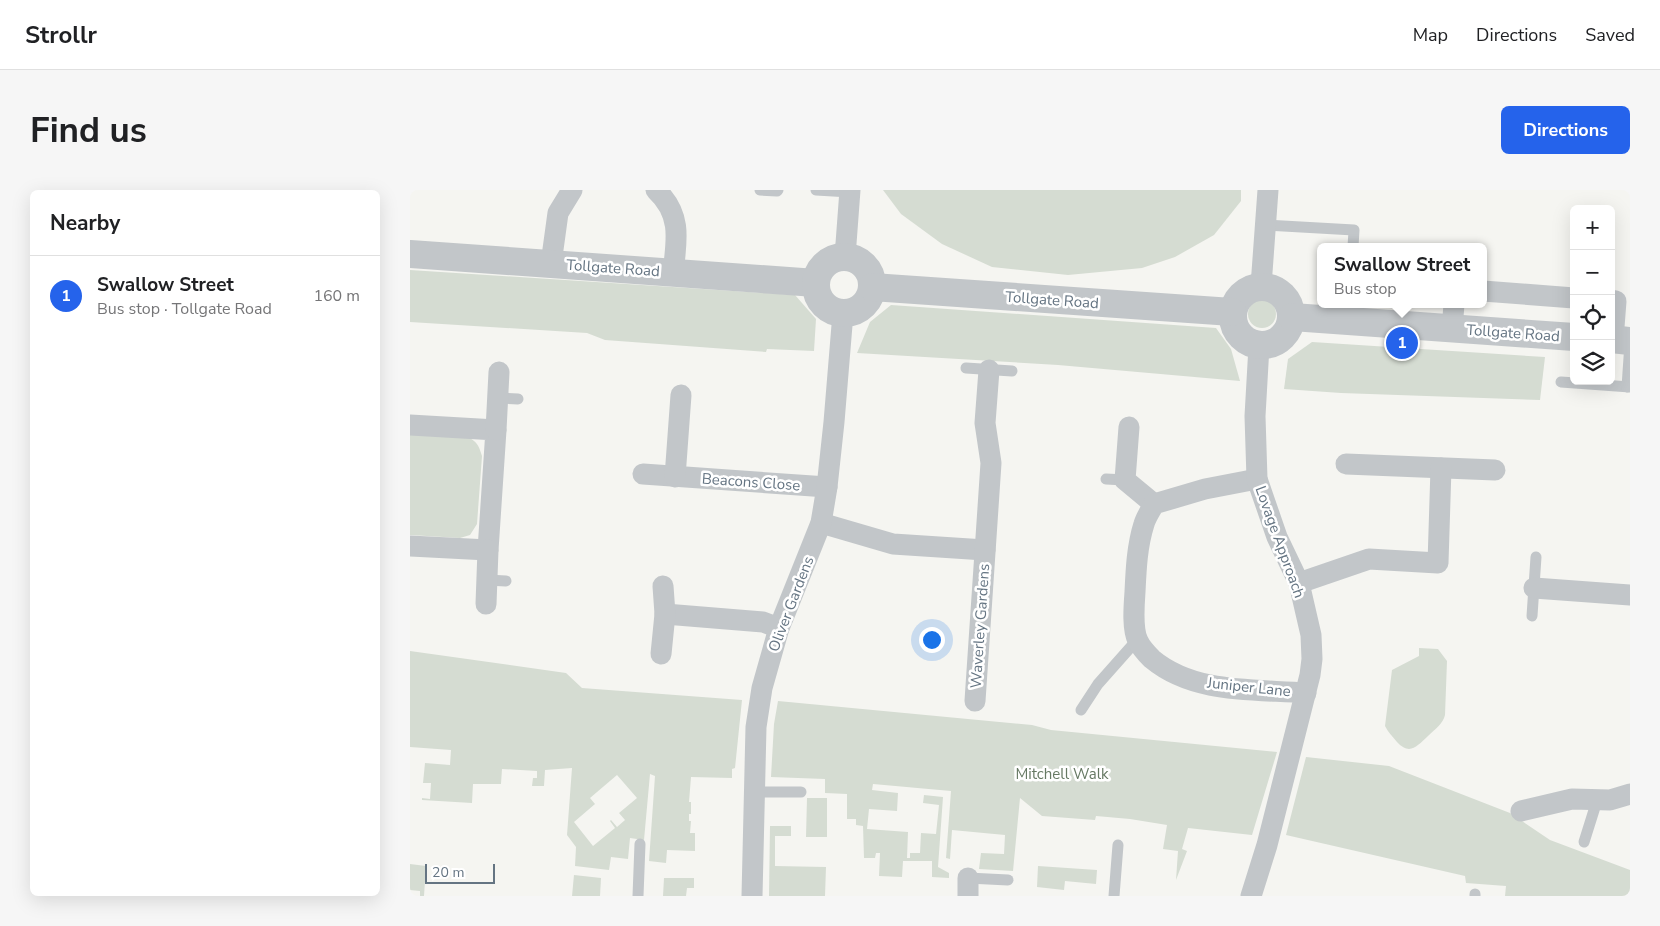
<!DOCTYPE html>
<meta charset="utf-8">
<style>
:root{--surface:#fff;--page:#f6f6f6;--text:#202124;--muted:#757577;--line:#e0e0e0;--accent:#2563eb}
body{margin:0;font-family:"Nunito Sans",sans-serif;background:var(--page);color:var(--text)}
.controls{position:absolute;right:15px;top:15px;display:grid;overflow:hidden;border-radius:8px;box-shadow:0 5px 20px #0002}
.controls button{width:45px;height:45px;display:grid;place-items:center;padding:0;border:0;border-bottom:1px solid var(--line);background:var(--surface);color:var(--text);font:25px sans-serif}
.scale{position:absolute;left:15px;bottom:12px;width:70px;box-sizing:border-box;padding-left:5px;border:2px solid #647482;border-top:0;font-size:14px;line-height:18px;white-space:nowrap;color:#647482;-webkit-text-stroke:4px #fff;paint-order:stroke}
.you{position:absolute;left:521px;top:449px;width:18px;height:18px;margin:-12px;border:4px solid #fff;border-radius:50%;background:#1a73e8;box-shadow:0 0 0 8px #1a73e833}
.badge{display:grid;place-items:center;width:32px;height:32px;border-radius:50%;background:var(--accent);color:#fff;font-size:16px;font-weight:700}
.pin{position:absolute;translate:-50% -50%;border:2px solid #fff;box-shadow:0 1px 5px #0006}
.popup{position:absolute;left:907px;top:53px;width:170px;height:65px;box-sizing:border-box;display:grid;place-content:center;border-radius:8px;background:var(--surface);filter:drop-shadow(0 1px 4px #0005);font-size:16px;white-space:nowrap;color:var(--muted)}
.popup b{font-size:19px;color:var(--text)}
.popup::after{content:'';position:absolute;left:50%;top:100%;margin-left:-10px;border:10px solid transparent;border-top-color:var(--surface)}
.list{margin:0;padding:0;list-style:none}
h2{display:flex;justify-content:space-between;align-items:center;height:65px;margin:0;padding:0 20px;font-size:21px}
h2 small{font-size:16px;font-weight:400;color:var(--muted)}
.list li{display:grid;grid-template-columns:32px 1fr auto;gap:15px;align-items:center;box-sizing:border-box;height:80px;padding:0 20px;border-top:1px solid var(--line)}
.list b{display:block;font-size:19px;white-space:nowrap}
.list p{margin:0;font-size:16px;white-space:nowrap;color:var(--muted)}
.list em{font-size:16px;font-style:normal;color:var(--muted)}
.icon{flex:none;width:28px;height:28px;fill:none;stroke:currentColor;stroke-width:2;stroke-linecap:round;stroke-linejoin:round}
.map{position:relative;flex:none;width:1220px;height:706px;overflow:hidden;border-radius:8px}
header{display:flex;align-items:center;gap:30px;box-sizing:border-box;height:70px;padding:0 25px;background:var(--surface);border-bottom:1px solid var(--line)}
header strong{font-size:24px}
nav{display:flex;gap:28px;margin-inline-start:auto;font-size:18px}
.intro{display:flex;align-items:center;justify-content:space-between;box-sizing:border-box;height:120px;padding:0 30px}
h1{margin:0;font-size:35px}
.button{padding:12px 22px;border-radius:8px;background:var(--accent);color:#fff;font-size:18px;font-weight:700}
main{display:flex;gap:30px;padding:0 30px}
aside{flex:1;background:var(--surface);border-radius:8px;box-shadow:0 5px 20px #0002}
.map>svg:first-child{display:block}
.green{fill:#d5dcd2;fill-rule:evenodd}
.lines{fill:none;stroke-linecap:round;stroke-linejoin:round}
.service{stroke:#c2c6c9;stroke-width:11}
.minor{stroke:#c2c6c9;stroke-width:21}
.tertiary{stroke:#c2c6c9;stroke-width:28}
.labels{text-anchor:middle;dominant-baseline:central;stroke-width:5;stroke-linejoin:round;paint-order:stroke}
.street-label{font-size:15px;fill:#647482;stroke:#fff}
.park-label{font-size:15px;fill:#667963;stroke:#fff}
</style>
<header>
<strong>Strollr</strong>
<nav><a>Map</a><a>Directions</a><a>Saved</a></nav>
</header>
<div class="intro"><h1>Find us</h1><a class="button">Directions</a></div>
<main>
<aside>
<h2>Nearby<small></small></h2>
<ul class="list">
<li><span class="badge">1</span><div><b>Swallow Street</b><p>Bus stop · Tollgate Road</p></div><em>160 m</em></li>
</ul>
</aside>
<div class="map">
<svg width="1220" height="706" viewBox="0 0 1220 706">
<rect width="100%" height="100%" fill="#f5f5f1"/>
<g class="green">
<polygon points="473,0 831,0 831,11 804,45 765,67 732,78 658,85 582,77 532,54 491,24"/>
<polygon points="0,80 385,105 406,129 404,161 357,159 356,162 195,150 177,143 0,132"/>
<circle cx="852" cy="124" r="14"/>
<polygon points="481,115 806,138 821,159 830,191 648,175 447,163 460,132"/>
<polygon points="902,152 1135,167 1130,210 931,203 874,199 878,169"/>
<path d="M0 243C15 243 54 241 64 251 69 255 70 260 72 266L67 334 60 345 50 348 0 345Z"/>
<path d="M1009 458 1028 459 1037 471 1035 525C1033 534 1025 539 1018 546 1007 556 1000 566 987 552 982 546 978 542 975 536L982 480 1009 466Z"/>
<path d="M0 461 156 483 172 498 332 510 325 578 322 579V588L281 587 279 612H281V624H279V631H281L280 643H285V661L257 660 256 673 239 671 245 586 240 584 234 650 220 648 218 669 201 667 199 680 165 676 166 657 157 645 162 578 135 580 134 596H122L123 588H127V581L92 579 91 594H63L62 613 12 610V608L20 609 21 593H13L15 573 40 575 41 560 0 557ZM207 585 227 608 209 623 215 630 207 637 201 630 200 631 205 638 183 656 164 632 185 614 180 608Z"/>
<polygon points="368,511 622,535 641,540 867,562 842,645 778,638 772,659 777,661 766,690 768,661 753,659 757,635 720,629 686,626 685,630 632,626 610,608 603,681 569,679 571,663 594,664 595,645 542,640 540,669 536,668 541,601 463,594 462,600 488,603 487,621 459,619 457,639 498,642 497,668 500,668 500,663 510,663 511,643 526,644 529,615 513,613 514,605 533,607 528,677 539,683 539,688 522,687 522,671 493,671 492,687 469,686 470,663 466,663 465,668 454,668 453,636 446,635 446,629 437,629 437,604 415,603 415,589 361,587 364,534"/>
<polygon points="896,567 979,576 1100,623 1140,650 1220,680 1220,706 1095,706 1096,696 1056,693 1055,686 876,645"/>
<polygon points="397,608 417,608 417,647 396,647"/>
<polygon points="360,636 381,636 381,646 365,646 365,676 416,677 415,706 359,706"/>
<polygon points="0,674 16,676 14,706 10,706 10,701 0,700"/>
<polygon points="628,676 687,680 686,694 655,691 654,700 627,697"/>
<polygon points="164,685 191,688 190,706 162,706"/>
<polygon points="254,688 284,688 284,698 277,698 276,706 253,706"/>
</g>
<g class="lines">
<g class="service">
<polyline points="350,0 367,1 368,0"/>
<polyline points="406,0 440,2"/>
<polyline points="856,35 944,40 943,57"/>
<polyline points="556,178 602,181"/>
<polyline points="1151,192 1220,197"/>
<polyline points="1217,197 1220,153"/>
<polyline points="88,208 108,209"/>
<polyline points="696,289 715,290"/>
<polyline points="77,390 96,391"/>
<polyline points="1122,426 1126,367"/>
<polyline points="671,520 688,494 727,450"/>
<polyline points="344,602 391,602"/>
<polyline points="1174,652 1185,617 1185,610"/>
<polyline points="558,688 598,690"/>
<polyline points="228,706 230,654"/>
<polyline points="704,706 708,655"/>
<polyline points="1065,706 1065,704"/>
</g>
<g class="minor">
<path d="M246 0C272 24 267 50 263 82"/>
<polyline points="435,67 440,0"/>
<polyline points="141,74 148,23 162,0"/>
<polyline points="851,96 858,0"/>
<polyline points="1073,101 1164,108"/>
<polyline points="1201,110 1206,111 1203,150"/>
<polyline points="1042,140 1044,114"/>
<polyline points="0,235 86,240 78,360 0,356"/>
<polyline points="719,237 715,290 744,314"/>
<polyline points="86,240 89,182"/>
<polyline points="936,274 1085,280"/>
<polyline points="233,284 417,297"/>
<polyline points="265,287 271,205"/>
<path d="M847 289 795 299 744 314C741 320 736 327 734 334 727 356 726 380 725 402 724 416 722 439 728 451 731 458 737 464 742 469 784 504 844 499 896 503"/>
<polyline points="411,333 483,354 575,360"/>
<polyline points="889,393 959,369 1028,373 1031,278"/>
<polyline points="1124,398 1220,405"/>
<polyline points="76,414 78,360"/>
<polyline points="255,424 353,432 369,438"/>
<polyline points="251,464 255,424 253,396"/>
<polyline points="565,511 581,273 575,233 579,180"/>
<polyline points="1111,621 1162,609 1200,610 1220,604"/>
<polyline points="342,706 346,537 352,498 369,438 411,333 417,297 424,232 433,123"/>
<polyline points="558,706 558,688"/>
<polyline points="841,706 857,655 900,485 902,469 901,445 889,393 867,347 847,289 845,226 849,156"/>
</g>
<g class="tertiary">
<polyline points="0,64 406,93"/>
<circle cx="434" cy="95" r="28"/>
<circle cx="852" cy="126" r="29"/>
<polyline points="462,97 822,122"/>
<polyline points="882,127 1164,147"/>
<polyline points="1201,149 1220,151"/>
</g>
</g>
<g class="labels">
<g class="street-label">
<text transform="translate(203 78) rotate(4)">Tollgate Road</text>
<text transform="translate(642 110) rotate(4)">Tollgate Road</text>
<text transform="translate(1103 143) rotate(4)">Tollgate Road</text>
<text transform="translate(341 292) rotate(4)">Beacons Close</text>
<text transform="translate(870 352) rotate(70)">Lovage Approach</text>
<text transform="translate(381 414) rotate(-69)">Oliver Gardens</text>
<text transform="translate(570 436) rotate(-86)">Waverley Gardens</text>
<text transform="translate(839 497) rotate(6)">Juniper Lane</text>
</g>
<g class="park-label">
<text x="652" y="584">Mitchell Walk</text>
</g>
</g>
</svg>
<div class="controls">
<button>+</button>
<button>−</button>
<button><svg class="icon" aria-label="locate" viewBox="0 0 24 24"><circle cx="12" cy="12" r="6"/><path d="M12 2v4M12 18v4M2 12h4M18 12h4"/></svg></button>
<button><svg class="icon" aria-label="layers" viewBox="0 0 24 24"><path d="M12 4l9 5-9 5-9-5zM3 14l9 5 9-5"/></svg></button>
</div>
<div class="scale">20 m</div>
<div class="you"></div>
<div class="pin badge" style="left:992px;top:153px">1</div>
<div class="popup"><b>Swallow Street</b>Bus stop</div>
</div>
</main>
